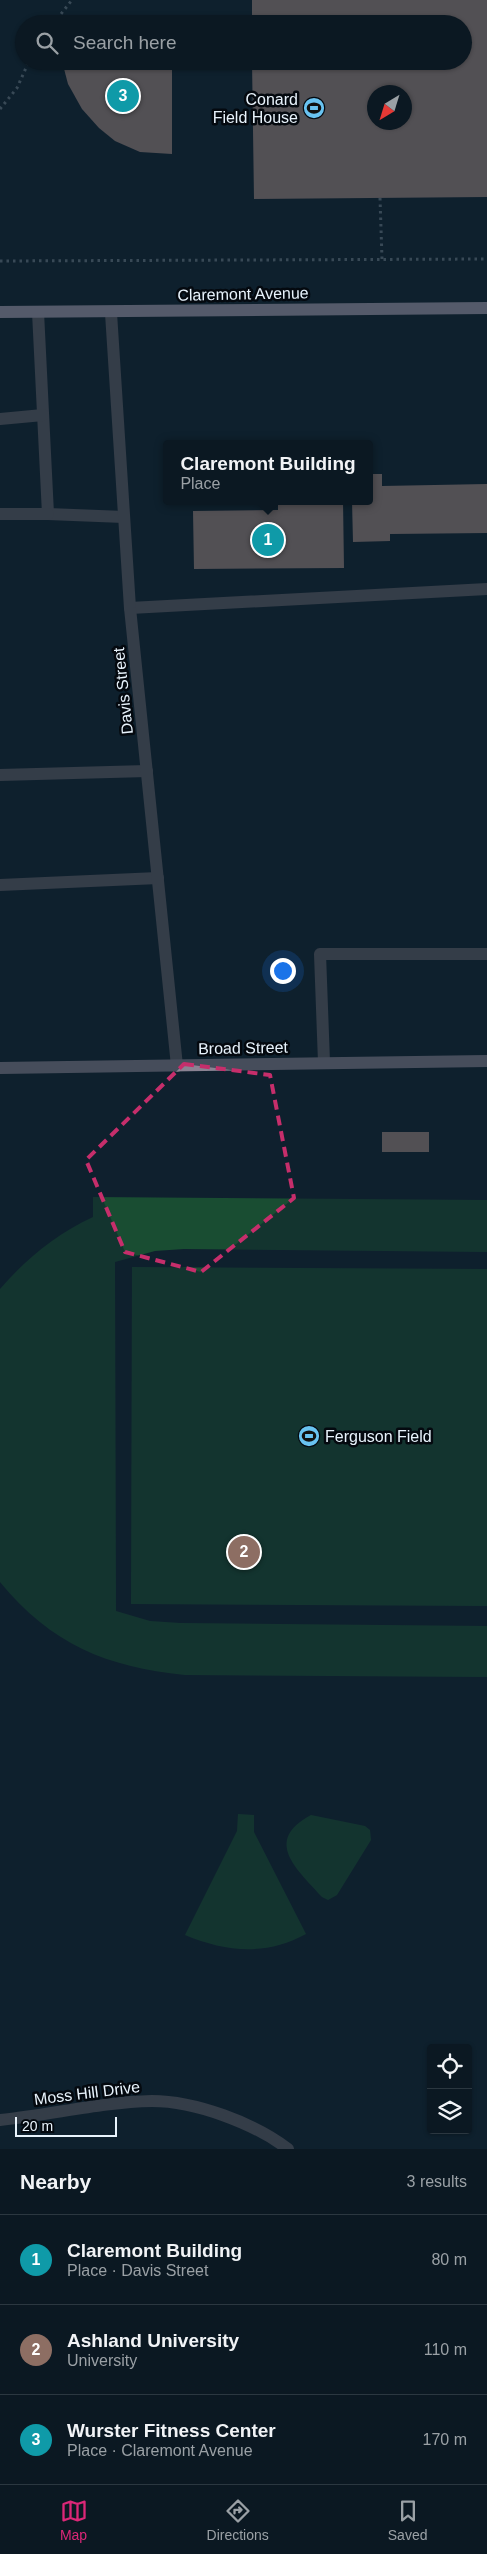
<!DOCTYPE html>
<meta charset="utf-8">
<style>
:root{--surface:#0b1822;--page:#14212a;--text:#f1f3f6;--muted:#9aa0a5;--line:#2b3740;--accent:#db2777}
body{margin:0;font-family:Arial,sans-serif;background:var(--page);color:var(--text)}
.controls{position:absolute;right:15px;bottom:15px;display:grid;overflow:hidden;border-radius:5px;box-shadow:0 1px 4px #0004}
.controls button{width:45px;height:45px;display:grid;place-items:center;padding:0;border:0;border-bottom:1px solid var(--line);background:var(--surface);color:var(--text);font:25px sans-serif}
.compass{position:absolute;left:367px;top:85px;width:45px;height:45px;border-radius:50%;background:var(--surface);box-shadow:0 1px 4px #0004;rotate:218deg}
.scale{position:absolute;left:15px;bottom:12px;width:102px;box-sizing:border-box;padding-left:5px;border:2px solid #e8f3fc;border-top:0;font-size:14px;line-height:18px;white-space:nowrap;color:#e8f3fc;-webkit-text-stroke:4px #04090f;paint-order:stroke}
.you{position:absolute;left:282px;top:970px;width:18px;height:18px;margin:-12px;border:4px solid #fff;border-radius:50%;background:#1a73e8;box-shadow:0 0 0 8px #1a73e833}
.badge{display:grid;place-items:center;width:32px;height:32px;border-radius:50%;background:var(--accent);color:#fff;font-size:16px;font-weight:700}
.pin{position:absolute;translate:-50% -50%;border:2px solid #fff;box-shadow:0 1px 5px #0006}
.popup{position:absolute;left:163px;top:440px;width:210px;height:65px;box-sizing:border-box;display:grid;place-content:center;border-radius:5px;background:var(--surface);filter:drop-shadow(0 1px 4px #0005);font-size:16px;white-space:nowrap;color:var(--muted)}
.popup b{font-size:19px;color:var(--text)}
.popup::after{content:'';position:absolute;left:50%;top:100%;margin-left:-10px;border:10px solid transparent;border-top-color:var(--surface)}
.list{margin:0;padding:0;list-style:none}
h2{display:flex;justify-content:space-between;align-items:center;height:65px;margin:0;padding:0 20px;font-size:21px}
h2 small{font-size:16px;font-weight:400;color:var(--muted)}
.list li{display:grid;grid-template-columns:32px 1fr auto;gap:15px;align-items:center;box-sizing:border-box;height:90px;padding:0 20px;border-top:1px solid var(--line)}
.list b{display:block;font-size:19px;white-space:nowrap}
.list p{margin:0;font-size:16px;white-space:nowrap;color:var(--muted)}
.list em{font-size:16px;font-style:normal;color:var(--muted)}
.icon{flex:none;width:28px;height:28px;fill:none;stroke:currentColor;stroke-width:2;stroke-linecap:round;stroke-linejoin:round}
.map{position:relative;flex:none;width:487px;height:2149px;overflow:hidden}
.search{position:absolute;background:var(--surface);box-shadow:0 1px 4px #0004;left:15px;right:15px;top:15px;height:55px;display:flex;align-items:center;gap:12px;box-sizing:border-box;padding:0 18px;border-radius:28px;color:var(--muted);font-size:19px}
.sheet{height:335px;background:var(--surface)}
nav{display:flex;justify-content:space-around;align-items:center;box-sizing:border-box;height:70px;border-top:1px solid var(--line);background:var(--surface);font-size:14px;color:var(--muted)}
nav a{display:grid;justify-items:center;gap:2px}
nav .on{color:var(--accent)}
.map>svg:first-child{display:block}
.pitch{fill:#194d32}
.building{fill:#a58984;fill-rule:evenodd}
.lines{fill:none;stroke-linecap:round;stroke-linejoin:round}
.path{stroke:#6c7b87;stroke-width:3;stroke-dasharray:2.5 4;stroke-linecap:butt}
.lane{stroke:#635f68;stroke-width:12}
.street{stroke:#635f68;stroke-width:12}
.secondary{stroke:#8b8393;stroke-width:12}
.primary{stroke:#a9a0b3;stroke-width:12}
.marked{fill:none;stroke:#c62e6b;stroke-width:4;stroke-dasharray:10 6;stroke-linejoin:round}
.labels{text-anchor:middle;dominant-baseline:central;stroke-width:5;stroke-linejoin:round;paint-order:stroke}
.poi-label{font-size:16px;fill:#e8f3fc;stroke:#04090f;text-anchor:end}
.street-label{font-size:16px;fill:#e8f3fc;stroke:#04090f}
</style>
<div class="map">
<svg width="487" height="2149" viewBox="0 0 487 2149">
<rect width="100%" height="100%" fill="#0f202e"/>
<g class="pitch">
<path d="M93 1197 487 1200V1252L184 1249 155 1251 115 1262 116 1611 150 1621 180 1623 487 1626V1677L185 1675C106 1667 51 1644 0 1582V1289C27 1258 55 1235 93 1217Z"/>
<polygon points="132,1267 487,1269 487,1606 131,1604"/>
<path d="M238 1814 254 1815V1832L306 1934C266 1956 226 1952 185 1935L237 1831Z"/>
<path d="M311 1815 365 1826 370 1830 371 1840 337 1895 328 1900 322 1897C298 1870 262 1841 311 1815Z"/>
</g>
<g class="building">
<path d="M252 0H487V197L254 199 252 61H463V24H252ZM374 92H404V122H374Z"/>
<polygon points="172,18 172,24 85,24 85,19"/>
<polygon points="62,61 172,61 172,154 140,152 115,141 99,128 82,109 68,84"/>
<polygon points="369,474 382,474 382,486 487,484 487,533 390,534 390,541 353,542 352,501 369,501"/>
<polygon points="278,501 343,501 344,568 194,569 193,511 278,510"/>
<rect x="382" y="1132" width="47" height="20"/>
</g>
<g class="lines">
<g class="path">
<polyline points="53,24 72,0"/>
<polyline points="0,109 17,88 29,61"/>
<polyline points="380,198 382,259"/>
<polyline points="0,261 487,259"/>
</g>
<g class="lane">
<polyline points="38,312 48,514 124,517"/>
<polyline points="0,419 43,415"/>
<polyline points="0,514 48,514"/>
<polyline points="130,608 487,589"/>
<polyline points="0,775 147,771"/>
<polyline points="0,885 158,878"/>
<polyline points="324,1062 320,954 487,954"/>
</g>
<g class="street">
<polyline points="111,313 130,608 177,1066"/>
<path d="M0 2120C51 2115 101 2102 152 2101 195 2101 254 2123 288 2149"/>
</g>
<polyline class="secondary" points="0,1068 487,1061"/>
<polyline class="primary" points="0,312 487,308"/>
</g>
<path d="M0 0H487V2149H0ZM184 1064 270 1075 294 1198 201 1272 125 1252 86 1160Z" fill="#0f202e" fill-opacity=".55" fill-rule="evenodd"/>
<path class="marked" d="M184 1064 270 1075 294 1198 201 1272 125 1252 86 1160Z"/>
<defs>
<g id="stadium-disc" transform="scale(1.125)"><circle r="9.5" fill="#69c3f1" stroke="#04090f"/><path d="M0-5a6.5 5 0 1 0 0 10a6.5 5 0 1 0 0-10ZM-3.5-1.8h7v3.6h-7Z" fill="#111"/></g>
</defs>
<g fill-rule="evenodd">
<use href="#stadium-disc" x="314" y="108"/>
<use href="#stadium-disc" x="309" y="1436"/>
</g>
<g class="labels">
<g class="poi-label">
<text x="298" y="99">Conard<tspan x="298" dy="18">Field House</tspan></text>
<text x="325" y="1436" text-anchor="start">Ferguson Field</text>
</g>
<g class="street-label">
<text transform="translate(243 294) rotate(-1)">Claremont Avenue</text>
<text transform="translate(123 691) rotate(-96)">Davis Street</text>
<text transform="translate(243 1048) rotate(-1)">Broad Street</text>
<text transform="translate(87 2093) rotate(-7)">Moss Hill Drive</text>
</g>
</g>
</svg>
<div class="controls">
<button><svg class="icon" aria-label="locate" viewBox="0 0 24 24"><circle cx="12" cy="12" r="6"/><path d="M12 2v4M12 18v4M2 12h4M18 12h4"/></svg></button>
<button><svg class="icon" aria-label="layers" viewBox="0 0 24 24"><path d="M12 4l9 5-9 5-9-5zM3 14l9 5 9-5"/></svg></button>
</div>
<svg class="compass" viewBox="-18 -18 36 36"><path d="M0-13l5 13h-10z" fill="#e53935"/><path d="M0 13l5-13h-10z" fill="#9aa0a5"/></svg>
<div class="scale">20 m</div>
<div class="you"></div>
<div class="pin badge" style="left:268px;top:540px;background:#0f9aa8">1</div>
<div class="popup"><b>Claremont Building</b>Place</div>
<div class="pin badge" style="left:244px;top:1552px;background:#8d6e63">2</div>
<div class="pin badge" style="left:123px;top:96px;background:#0f9aa8">3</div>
<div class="search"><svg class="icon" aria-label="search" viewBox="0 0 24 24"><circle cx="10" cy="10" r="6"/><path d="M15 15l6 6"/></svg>Search here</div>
</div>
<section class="sheet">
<h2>Nearby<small>3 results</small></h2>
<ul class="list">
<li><span class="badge" style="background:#0f9aa8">1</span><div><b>Claremont Building</b><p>Place · Davis Street</p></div><em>80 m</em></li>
<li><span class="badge" style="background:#8d6e63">2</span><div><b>Ashland University</b><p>University</p></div><em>110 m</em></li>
<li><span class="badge" style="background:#0f9aa8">3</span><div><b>Wurster Fitness Center</b><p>Place · Claremont Avenue</p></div><em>170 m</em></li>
</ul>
</section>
<nav>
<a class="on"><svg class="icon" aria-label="map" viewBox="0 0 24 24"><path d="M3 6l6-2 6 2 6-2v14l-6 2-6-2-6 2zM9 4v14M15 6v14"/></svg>Map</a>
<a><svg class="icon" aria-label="directions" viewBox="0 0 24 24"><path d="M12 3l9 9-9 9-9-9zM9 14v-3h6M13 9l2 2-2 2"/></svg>Directions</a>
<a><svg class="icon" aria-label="saved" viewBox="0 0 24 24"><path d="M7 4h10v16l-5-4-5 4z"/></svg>Saved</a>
</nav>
